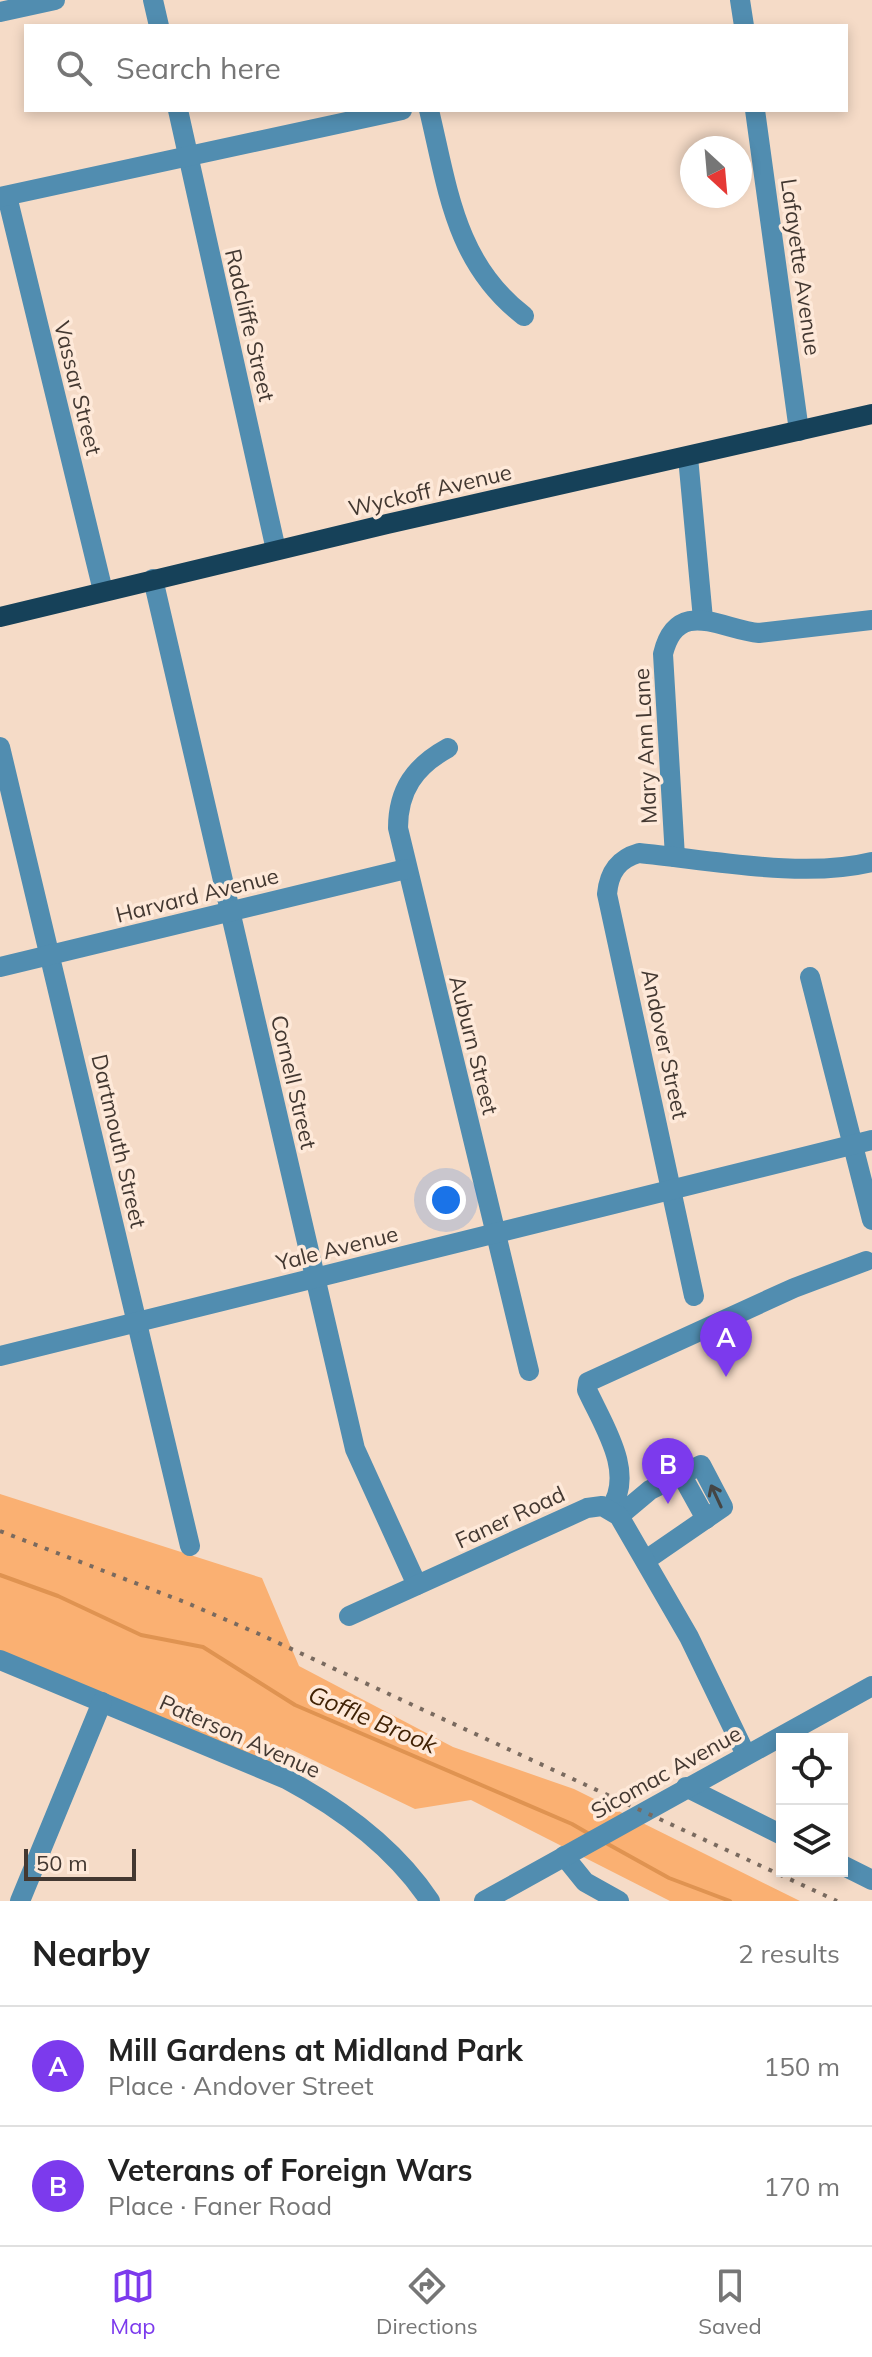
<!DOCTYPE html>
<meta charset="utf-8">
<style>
:root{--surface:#fff;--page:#f6f6f6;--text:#222;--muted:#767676;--line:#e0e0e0;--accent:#7c3aed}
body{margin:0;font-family:Mulish,sans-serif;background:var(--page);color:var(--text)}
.controls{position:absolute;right:24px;bottom:24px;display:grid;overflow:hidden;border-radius:0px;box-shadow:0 4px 12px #0003}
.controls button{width:72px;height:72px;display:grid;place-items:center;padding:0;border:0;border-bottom:2px solid var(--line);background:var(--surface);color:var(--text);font:40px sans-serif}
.compass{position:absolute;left:680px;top:136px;width:72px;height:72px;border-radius:50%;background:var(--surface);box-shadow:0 4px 12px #0003;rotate:154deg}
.scale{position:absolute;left:24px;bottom:20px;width:112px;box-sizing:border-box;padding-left:8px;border:4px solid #433831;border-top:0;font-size:22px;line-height:28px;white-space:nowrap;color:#433831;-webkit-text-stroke:6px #fee9d9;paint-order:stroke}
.you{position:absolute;left:446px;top:1200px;width:28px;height:28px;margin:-20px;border:6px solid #fff;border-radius:50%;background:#1a73e8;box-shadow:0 0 0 12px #1a73e833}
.badge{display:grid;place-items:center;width:52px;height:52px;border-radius:50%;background:var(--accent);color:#fff;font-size:26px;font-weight:700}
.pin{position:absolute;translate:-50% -66px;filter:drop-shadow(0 2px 4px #0008)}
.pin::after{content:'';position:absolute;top:42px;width:28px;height:24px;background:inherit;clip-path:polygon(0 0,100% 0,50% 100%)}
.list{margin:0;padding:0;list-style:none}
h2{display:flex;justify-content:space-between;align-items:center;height:104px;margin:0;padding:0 32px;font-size:34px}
h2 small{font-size:26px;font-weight:400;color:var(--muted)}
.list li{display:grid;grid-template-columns:52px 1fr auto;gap:24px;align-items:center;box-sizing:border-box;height:120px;padding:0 32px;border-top:2px solid var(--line)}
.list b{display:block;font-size:30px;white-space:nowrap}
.list p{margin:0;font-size:26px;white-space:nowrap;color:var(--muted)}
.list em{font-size:26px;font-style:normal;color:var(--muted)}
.icon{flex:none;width:44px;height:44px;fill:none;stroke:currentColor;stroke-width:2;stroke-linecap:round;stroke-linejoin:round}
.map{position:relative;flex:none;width:872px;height:1901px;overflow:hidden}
.search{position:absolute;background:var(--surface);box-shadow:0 4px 12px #0003;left:24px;right:24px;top:24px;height:88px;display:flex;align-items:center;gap:20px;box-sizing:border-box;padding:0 28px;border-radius:0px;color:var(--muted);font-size:30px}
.sheet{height:344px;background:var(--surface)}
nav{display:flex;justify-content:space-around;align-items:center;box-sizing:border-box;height:112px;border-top:2px solid var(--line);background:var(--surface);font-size:22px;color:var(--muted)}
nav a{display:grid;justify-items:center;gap:4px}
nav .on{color:var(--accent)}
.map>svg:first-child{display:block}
.green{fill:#fab072}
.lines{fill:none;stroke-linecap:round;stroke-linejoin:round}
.stream{stroke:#df9351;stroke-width:4}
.minor{stroke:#518db0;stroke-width:20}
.major{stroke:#164159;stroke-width:20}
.rail{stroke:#796a5f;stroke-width:4;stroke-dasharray:4 8;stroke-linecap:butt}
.oneway{stroke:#454544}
.labels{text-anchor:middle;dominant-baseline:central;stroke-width:7;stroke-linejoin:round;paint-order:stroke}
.street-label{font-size:22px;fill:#433831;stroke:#fee9d9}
.water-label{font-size:24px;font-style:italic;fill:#402205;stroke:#fee9d9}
</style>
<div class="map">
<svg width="872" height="1901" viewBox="0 0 872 1901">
<rect width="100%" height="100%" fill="#f5dbc7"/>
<polygon class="green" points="0,1494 262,1578 299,1666 453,1747 574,1789 800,1901 670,1901 471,1800 415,1809 286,1747 273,1776 0,1654"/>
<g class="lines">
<g class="stream">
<polyline points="0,1575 58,1596 141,1635 203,1647 295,1705 572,1824 591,1835"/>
<polyline points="606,1843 669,1878 730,1901"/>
</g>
<g class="minor">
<polyline points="153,0 159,26"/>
<polyline points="740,0 744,26"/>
<polyline points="0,12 55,0"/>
<polyline points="178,110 276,550"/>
<path d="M429 110C448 189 455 263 524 316"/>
<polyline points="755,110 799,431"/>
<polyline points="7,196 103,591"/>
<polyline points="0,197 402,110"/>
<polyline points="688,457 703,619"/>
<polyline points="153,579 355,1449 417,1585"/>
<polyline points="0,747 190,1546"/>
<path d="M448 748C415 766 398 790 398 828L529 1371"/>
<path d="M675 857 663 654C677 596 722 630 759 633L872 620"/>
<polyline points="0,967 406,869"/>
<polyline points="810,977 872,1220"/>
<path d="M694 1296 607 894C609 872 618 859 639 853 710 860 804 879 872 862"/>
<polyline points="0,1356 872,1140"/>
<polyline points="681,1474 706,1519"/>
<path d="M610 1509C636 1473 603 1425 587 1390L588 1382 794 1288 866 1261"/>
<polyline points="619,1516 650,1490 701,1465 723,1507 646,1560"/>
<polyline points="349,1616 587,1508 602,1506 619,1516 689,1637 746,1755"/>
<path d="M0 1660 286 1779C342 1809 394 1847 430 1901"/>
<polyline points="686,1787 782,1835"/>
<polyline points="564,1856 585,1882 619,1901"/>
<polyline points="842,1865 872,1880"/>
<polyline points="20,1901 102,1702"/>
<polyline points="484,1901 872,1686"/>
</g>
<polyline class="major" points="0,617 387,524 872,414"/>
<polyline class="rail" points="0,1531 187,1603 259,1634 837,1901"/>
</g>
<defs><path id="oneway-shaft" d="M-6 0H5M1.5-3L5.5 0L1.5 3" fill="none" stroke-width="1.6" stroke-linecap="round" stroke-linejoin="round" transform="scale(2)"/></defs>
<use class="oneway" href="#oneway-shaft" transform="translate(716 1496) rotate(-115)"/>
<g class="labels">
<g class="street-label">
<text transform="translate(801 267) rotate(82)">Lafayette Avenue</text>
<text transform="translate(250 325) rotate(77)">Radcliffe Street</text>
<text transform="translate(78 388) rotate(76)">Vassar Street</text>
<text transform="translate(430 490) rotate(-13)">Wyckoff Avenue</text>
<text transform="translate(645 746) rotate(-93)">Mary Ann Lane</text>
<text transform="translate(197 895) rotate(-14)">Harvard Avenue</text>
<text transform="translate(665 1044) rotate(78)">Andover Street</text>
<text transform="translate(474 1045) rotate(76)">Auburn Street</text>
<text transform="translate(294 1082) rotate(77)">Cornell Street</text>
<text transform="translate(119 1141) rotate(77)">Dartmouth Street</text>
<text transform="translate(337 1248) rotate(-14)">Yale Avenue</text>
<text transform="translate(510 1517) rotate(-25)">Faner Road</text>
<text transform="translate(240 1736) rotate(24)">Paterson Avenue</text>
<text transform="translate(666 1772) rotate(-29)">Sicomac Avenue</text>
</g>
<g class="water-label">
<text transform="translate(373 1719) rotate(23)">Goffle Brook</text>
</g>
</g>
</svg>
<div class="controls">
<button><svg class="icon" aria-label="locate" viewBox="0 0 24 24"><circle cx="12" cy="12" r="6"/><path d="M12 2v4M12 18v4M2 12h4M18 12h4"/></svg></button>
<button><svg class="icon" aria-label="layers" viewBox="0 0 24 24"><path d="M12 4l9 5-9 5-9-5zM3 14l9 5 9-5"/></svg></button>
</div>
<svg class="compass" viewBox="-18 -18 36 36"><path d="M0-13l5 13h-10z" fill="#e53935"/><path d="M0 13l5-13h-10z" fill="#767676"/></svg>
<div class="scale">50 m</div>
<div class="you"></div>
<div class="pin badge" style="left:726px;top:1377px">A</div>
<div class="pin badge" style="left:668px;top:1504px">B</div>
<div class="search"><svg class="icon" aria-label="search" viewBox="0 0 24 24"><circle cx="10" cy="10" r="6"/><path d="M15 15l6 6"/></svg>Search here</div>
</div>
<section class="sheet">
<h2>Nearby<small>2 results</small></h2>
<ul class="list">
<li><span class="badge">A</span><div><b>Mill Gardens at Midland Park</b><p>Place · Andover Street</p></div><em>150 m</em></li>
<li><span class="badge">B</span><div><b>Veterans of Foreign Wars</b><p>Place · Faner Road</p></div><em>170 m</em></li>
</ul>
</section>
<nav>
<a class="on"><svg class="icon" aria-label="map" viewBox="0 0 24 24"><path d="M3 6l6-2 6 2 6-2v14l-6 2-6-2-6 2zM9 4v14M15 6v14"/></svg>Map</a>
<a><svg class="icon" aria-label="directions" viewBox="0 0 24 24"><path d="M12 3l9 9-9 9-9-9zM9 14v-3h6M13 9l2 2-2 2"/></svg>Directions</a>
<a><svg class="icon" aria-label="saved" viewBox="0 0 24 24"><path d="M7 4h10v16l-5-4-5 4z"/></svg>Saved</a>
</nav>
